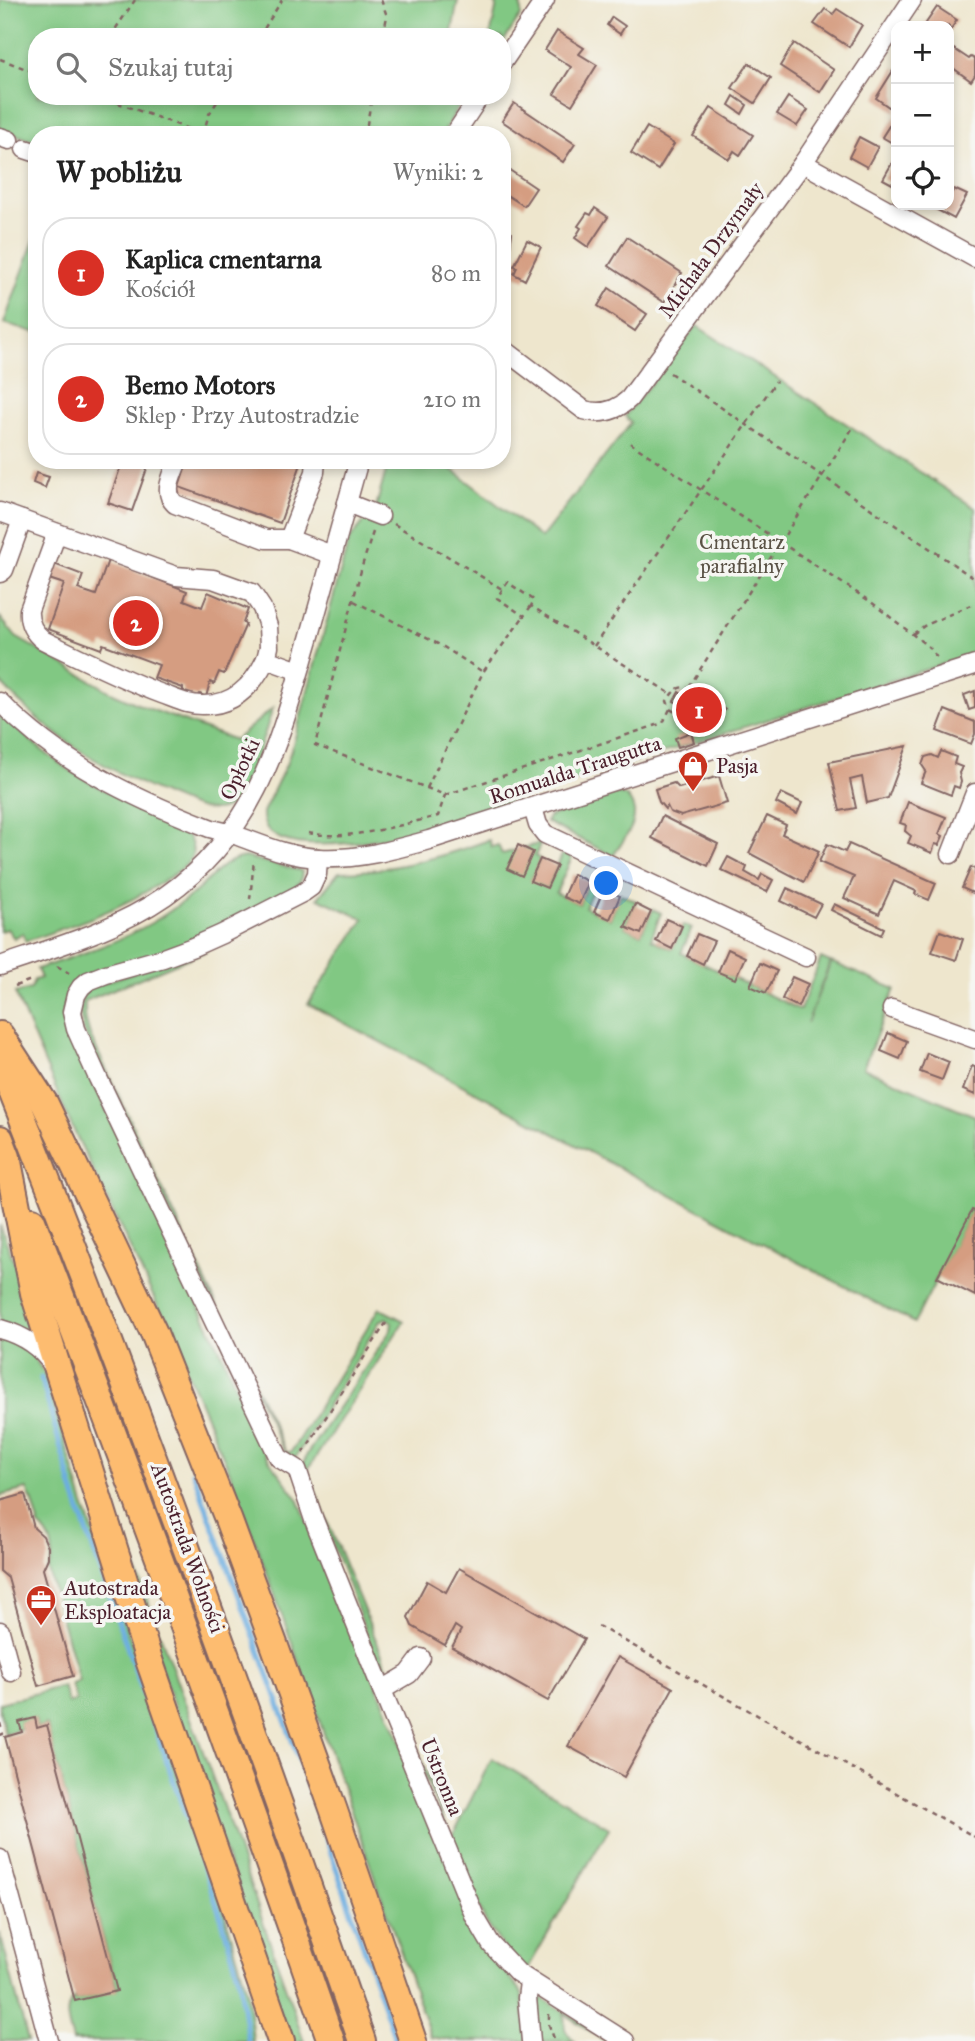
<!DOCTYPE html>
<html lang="pl">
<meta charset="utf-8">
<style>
:root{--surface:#fff;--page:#f6f6f6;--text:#222;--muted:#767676;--line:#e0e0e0;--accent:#d93025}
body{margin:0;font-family:"IM FELL Great Primer",serif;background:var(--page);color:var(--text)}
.controls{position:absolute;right:21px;top:21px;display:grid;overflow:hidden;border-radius:14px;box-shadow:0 4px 10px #0003}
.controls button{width:63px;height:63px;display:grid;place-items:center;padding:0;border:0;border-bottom:2px solid var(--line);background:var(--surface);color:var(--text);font:35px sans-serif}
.you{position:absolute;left:607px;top:884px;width:24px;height:24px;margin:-18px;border:5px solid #fff;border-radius:50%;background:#1a73e8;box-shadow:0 0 0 10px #1a73e833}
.badge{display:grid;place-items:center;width:46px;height:46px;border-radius:50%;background:var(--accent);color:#fff;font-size:23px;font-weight:700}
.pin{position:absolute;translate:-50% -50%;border:4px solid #fff;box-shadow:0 2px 7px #0006}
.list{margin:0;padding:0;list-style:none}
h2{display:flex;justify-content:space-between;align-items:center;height:91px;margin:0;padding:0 28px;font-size:30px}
h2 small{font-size:23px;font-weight:400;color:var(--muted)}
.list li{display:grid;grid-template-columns:46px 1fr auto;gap:21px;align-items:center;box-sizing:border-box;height:112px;margin:0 14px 14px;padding:0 14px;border:2px solid var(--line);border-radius:28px}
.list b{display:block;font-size:26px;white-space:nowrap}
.list p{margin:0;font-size:23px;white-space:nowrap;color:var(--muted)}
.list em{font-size:23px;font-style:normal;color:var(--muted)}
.icon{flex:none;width:38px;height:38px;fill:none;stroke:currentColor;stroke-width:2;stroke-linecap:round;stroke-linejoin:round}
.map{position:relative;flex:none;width:975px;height:2041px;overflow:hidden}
.search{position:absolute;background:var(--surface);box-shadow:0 4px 10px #0003;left:28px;top:28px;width:483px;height:77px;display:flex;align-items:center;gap:18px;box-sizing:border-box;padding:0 24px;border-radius:28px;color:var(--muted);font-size:26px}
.panel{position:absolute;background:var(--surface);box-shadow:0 4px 10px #0003;left:28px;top:126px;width:483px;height:343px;border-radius:28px}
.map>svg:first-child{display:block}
.green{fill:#81c883;stroke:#667457;stroke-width:2}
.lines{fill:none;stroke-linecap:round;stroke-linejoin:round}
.stream{stroke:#6cade0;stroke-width:5}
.building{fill:#d59d81}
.minor-casing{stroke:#836564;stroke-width:21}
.highway-casing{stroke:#836564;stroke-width:30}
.path{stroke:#836564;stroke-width:2.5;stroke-dasharray:5 5;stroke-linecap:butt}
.minor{stroke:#fff;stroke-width:18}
.highway{stroke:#fdbc70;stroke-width:26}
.labels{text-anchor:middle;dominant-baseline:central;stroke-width:7;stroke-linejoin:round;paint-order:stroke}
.street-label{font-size:21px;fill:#4a1f2b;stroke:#f6f6f2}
.park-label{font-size:21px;fill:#5a5245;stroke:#f6f6f2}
.poi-label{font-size:21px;fill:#4a1f2b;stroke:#f6f6f2;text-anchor:start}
</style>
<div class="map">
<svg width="975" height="2041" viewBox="0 0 975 2041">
<rect width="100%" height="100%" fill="#f6f6f2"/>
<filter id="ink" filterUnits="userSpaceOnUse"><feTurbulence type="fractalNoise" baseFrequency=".0143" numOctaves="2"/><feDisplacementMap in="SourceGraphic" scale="14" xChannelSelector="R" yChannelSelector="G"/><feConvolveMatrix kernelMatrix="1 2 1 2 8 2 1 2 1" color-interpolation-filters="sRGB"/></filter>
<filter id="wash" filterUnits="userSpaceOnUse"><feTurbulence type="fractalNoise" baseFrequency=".00686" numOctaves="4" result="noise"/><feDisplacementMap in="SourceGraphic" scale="28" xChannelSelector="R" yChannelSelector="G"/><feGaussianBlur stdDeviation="1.57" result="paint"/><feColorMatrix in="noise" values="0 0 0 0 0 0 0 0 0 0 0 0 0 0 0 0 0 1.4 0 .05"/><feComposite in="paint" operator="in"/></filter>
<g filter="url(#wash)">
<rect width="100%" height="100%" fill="#eee6cd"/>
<g class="green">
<polygon points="0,0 458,0 451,37 37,37 37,96 462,96 463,99 442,135 37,135 37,142 0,129"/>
<polygon points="487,0 518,0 521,7 521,15 502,44 502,37 490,37 497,4"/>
<polygon points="37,232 37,333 4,323"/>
<path d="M697 326 975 508V654L412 832C382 839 259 865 263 812L286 765 294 741 349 540 376 507 389 460H440L541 538 631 423 625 416Z"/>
<path d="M0 617 16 637 111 692 142 706 235 740 273 708C266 729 247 795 229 806 210 817 186 803 168 796 101 767 50 737 0 682Z"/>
<path d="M0 713C20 732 40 750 62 765 100 791 142 807 184 825L181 829C189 835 196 848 191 858 186 868 171 876 162 882 117 911 76 924 26 941L23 933 14 938 7 929 0 931Z"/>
<path d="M616 794C622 794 626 795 630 801 643 820 623 840 613 856L546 822 550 816Z"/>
<path d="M489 840 492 847 498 845 502 854 541 843 535 856 540 859 531 880 547 888 563 853 572 857 556 893 579 904 589 882 595 885 585 907 610 919 621 894 636 901 625 927 641 934 653 909 661 913 651 939 672 949 683 925 692 928 681 953 800 1010 821 958 830 962 807 1023 831 962 895 989 863 1068 975 1116V1205L914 1323 308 1004 364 919 318 898 339 872C389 872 442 857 489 840Z"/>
<path d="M245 857 302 871 301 880 293 890 233 925 73 985 66 997 64 1021 221 1352 266 1456 298 1499 490 1954 519 1988 522 1994 527 2041H455L431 2037 277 1601 229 1470 167 1325 69 1120 15 993 31 989 34 980 41 978 37 969C76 956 117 943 153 922 167 914 180 904 193 894 210 880 222 860 245 857Z"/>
<path d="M205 949 206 951 85 1001V1017L90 1035 286 1452H291L379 1308 404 1321 307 1471 389 1672 382 1673 303 1467 307 1454 391 1330 392 1322 386 1318 380 1321 295 1458 288 1459 87 1039C81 1023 74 1001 90 987Z"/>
<polygon points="0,1225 20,1278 36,1334 32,1335 0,1322"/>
<path d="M0 1336 30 1352 45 1374 84 1505 221 1900 248 1995 253 2041H73C69 2025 62 2011 74 1998L75 2001 117 1990 47 1725 37 1728 35 1719 20 1722 21 1729 5 1734 0 1712V1703L63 1686 68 1703 76 1701 71 1684 79 1681 48 1570C56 1552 53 1538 38 1525L39 1523 32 1499H31L27 1489 0 1496Z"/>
<polygon points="121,1528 223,1806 304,2041 290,2041 159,1663"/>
<polygon points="399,1699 451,1839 492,1758 609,1828 527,1970 513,1961 485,1921 395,1705"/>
<polygon points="0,1933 28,2041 0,2041"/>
<polygon points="538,1996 614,2041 606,2041 564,2014 565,2030 574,2041 535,2041 535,1997"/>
</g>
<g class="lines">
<g class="stream">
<polyline points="41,1378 75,1497 222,1920 239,1978 248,2041"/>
<polyline points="193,1472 287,1726 396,2041"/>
</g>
</g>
<g id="blocks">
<g class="building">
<polygon points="937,7 957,20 949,32 949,26 924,26"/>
<polygon points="825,9 833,14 837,9 862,25 849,47 814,24"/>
<polygon points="612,17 625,26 620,34 607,25"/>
<polygon points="557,31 584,48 579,54 597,65 572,105 554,94 571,67 545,50"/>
<polygon points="794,43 834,70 820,92 780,66"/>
<polygon points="954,49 969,59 971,57 975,59 975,75 971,81 949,65 949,56"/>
<polygon points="749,63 771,78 755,103 732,88"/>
<polygon points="896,66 896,112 876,98"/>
<polygon points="734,96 747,105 742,114 729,105"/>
<polygon points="788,97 808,110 797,126 777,114"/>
<polygon points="514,103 575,144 563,162 502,121"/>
<polygon points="711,108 753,135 740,155 734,151 729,159 693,136"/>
<polygon points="896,115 896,145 882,137"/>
<polygon points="647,127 674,144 658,170 631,153"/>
<polygon points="859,137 878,147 867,167 849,157"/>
<polygon points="896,156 896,186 883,179"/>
<polygon points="502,165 536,188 524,206 502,192"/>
<polygon points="954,189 967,195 954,219 928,205 949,205 949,190 952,192"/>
<polygon points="595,208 608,217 588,247 575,238 581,228 578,226 587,213 591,215"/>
<polygon points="502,231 512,233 510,248 502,246"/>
<polygon points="627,237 682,273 664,302 609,266"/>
<polygon points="527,240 541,247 525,280 514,274 517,267 514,266"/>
<polygon points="609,288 647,314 635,331 598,306"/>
<polygon points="123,460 140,460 149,463 132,511 108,503"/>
<polygon points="188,460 289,460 301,464 280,523 179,487"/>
<polygon points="36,473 49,477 45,488 33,483"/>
<polygon points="108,560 187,591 184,600 202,607 208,592 248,609 243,623 246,624 224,674 219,672 214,684 210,682 206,697 200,694 197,697 183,693 183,688 154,678 159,665 103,644 101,649 48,629 64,584 49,579 54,564 83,575 78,589 96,595"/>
<polygon points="975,691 975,708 969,710 964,695"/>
<polygon points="679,692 688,698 689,695 717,712 709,725 682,708 683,706 674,701"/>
<polygon points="945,710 975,722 975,734 971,744 937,731"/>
<polygon points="691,732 694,742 678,747 675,738"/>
<polygon points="907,746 888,798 867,803 862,777 850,780 856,808 840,811 829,762"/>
<polygon points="941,751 956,757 954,764 962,767 959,773 961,782 959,788 954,786 951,795 921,783 926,771 922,765 925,757 932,755 938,758"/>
<polygon points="719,776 727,803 681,816 670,812 667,806 665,809 659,802 655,789 674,783 679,788"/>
<polygon points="781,793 802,803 797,814 776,803"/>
<polygon points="908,802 946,817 939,834 943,836 939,845 935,844 932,853 908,843 911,836 905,831 906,825 900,823"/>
<polygon points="662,816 718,844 708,866 652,838"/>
<polygon points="767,816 786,825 782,834 819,851 804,882 749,853"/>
<polygon points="827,844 845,852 849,844 936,883 929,900 915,894 916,891 894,881 879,914 844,898 854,877 819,862"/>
<polygon points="518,845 533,852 522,876 507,869"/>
<polygon points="728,857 747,867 745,872 759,880 762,874 773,880 767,892 721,870"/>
<polygon points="540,859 557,866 547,888 530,881"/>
<polygon points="971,867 975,869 975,894 962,888"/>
<polygon points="573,874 589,882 579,904 563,897"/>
<polygon points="787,888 821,904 814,917 781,901"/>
<polygon points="604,889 620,896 610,919 594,912"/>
<polygon points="635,904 651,912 641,934 625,927"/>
<polygon points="834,904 884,928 881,935 831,910"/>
<polygon points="666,919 682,926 672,949 656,941"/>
<polygon points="940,931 963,939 956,960 932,952"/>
<polygon points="697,934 714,941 703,964 687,956"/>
<polygon points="728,949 745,957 735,979 718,972"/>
<polygon points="760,963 777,971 766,993 750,986"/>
<polygon points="792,977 808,984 798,1007 782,999"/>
<polygon points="888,1033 907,1041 900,1059 881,1051"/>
<polygon points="927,1053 949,1062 942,1080 920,1072"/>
<polygon points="972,1066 975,1067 975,1095 963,1090"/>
<polygon points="972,1210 975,1211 975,1296 937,1277"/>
<polygon points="25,1494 34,1528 43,1536 48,1547 48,1558 43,1569 73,1676 38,1686 8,1578 0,1571 0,1501"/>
<polygon points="459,1568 584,1639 548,1701 452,1647 461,1630 455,1626 445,1645 412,1626 408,1617 427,1581 446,1592"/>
<polygon points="618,1657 673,1688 624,1777 568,1746"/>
<polygon points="35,1718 37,1728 47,1725 117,1991 75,2001 5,1737 22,1732 19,1722"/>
</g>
</g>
</g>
<g filter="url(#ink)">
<use href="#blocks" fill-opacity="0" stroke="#836564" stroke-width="2"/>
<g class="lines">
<g class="minor-casing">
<g id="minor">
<polyline points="502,63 545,0"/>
<polyline points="454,135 480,96"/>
<polyline points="0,137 9,140"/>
<polyline points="25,149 37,153"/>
<polyline points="803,163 975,258"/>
<path d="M502 348 584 410C601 415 616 411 629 399L803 163 912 0"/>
<path d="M178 460C173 475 162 492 175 504L266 539H289"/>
<polyline points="316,460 315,472 289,539 332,555"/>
<polyline points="347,503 380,516"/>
<polyline points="0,512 176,576 213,579 252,593 262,608 268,626 269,647 266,659 299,671"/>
<path d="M57 533 29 610C28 622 33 632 43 640 82 659 122 679 162 694 176 699 190 706 204 705 235 705 254 684 266 659"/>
<polyline points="0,573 4,570 22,520"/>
<path d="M0 702C58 762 131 797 207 827 217 831 228 832 238 836 265 846 290 857 319 858 357 860 393 850 429 840L975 665"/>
<polyline points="533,808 538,825 545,834 806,957"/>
<polyline points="951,854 975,793"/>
<polyline points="318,858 317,874 311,887 304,892 222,934 193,947 163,958 106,974 88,981 81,987 76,995 72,1012 76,1029 98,1078 279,1458 297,1469 314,1520 382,1690 475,1917 491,1944 518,1973 625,2041"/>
<path d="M0 966C56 947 116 930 165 896 258 831 279 741 309 639 326 579 342 520 359 460"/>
<polyline points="892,1009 975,1039"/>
<path d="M0 1329C22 1335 41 1347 53 1366"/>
<polyline points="0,1631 11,1672"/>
<polyline points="382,1690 409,1674 421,1658"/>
<polyline points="0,1859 49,2041"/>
<polyline points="529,1982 527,1998 531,2041"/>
</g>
</g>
<g class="highway-casing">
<g id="highway">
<polyline points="0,1035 45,1104 154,1333 228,1519 274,1644 333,1808 413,2041"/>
<path d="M0 1061C129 1385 248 1711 362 2041"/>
<polyline points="0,1139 7,1157 34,1293 149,1660 281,2041"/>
<path d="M32 1221C137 1493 236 1766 331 2041"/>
</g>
</g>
<g class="path">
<polyline points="381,0 387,16 383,37"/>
<polyline points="110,37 135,0"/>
<polyline points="259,37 282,0"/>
<polyline points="0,59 37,73"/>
<polyline points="99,96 205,135"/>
<polyline points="203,134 209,114 221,96"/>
<polyline points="365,135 372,96"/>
<polyline points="670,373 975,579"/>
<polyline points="630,443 871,602 930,648 937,658"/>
<polyline points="394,524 502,589"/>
<path d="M373 532 363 563 315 745 445 795 663 723 670 709 667 701C673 692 677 685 689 688L725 710 713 731"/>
<polyline points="354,601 442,646 483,672"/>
<polyline points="531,606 524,616 497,598 507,582 534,600 531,606 671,694"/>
<polyline points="913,634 924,626 975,603"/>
<polyline points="594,646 776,381"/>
<polyline points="689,687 852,429"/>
<polyline points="670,709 709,733"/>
<polyline points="427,788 483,672 524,616"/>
<path d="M308 833C352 841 395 826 438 816L445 795"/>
<polyline points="250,899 254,860"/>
<polyline points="57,966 69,973"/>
<polyline points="15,986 31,980"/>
<polyline points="303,1453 386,1323"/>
<polyline points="598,1626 975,1837"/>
<polyline points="0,1723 3,1734 0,1735"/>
<polyline points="549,2014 549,2025 555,2041"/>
</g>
<use href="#minor" class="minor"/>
<use href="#highway" class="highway"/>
</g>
</g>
<defs>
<g id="shop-pin" transform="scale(1.575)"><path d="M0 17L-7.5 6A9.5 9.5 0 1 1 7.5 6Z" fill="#c8321e" stroke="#f6f6f2"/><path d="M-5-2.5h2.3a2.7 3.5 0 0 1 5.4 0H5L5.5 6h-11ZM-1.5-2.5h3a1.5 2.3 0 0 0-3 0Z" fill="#fff"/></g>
<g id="office-pin" transform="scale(1.575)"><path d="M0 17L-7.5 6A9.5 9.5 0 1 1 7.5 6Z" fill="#c8321e" stroke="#f6f6f2"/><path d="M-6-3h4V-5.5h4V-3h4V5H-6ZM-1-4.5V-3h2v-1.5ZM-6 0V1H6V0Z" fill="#fff"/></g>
</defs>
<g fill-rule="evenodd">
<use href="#shop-pin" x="693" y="766"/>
<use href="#office-pin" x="41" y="1600"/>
</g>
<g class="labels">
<g class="street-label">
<text transform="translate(711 250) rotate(-54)">Michała Drzymały</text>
<text transform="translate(240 769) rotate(-65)">Opłotki</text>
<text transform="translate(575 770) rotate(-18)">Romualda Traugutta</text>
<text transform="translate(188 1548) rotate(70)">Autostrada Wolności</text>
<text transform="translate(442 1777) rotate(68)">Ustronna</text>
</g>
<g class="park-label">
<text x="742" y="542">Cmentarz<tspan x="742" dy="24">parafialny</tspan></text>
</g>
<g class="poi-label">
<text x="716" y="766">Pasja</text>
<text x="64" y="1588">Autostrada<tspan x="64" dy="24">Eksploatacja</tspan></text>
</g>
</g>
</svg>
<div class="controls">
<button>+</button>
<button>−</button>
<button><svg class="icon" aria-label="locate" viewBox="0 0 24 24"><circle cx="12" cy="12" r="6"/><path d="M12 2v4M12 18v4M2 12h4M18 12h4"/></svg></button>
</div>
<div class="you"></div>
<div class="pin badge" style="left:699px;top:710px">1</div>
<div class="pin badge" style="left:136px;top:623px">2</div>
<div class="search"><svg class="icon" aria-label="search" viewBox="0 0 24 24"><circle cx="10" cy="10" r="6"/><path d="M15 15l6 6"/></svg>Szukaj tutaj</div>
<section class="panel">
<h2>W pobliżu<small>Wyniki: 2</small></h2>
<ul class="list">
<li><span class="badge">1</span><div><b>Kaplica cmentarna</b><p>Kościół</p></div><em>80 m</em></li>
<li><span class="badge">2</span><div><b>Bemo Motors</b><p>Sklep · Przy Autostradzie</p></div><em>210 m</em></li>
</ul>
</section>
</div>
